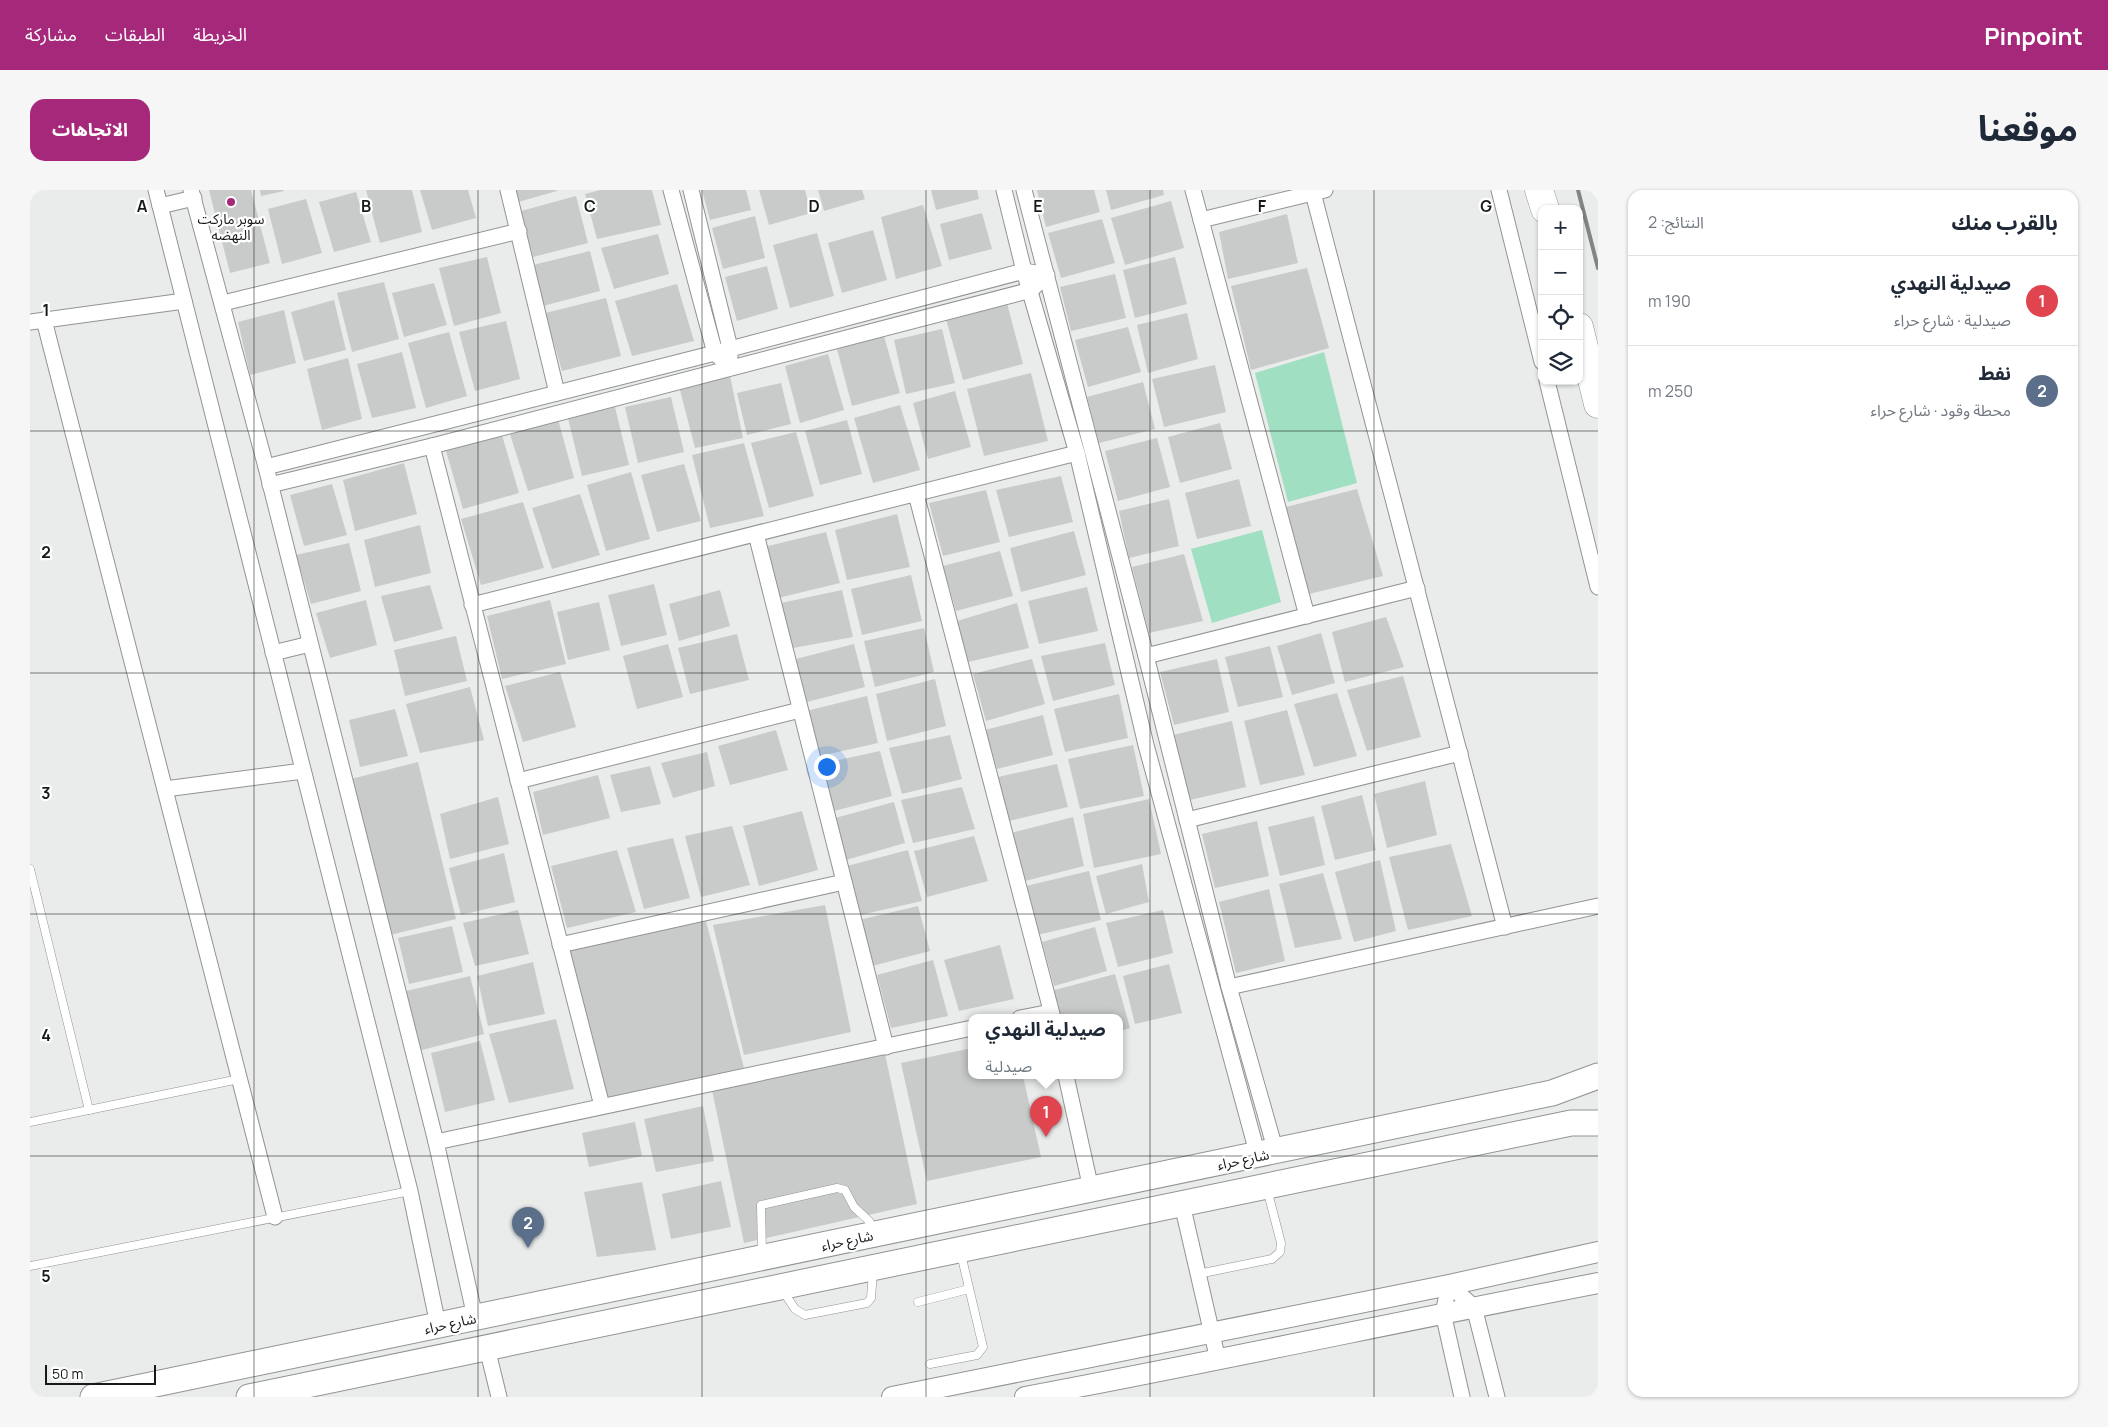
<!DOCTYPE html>
<html lang="ar">
<meta charset="utf-8">
<style>
:root{--surface:#fff;--page:#f6f6f7;--text:#1f2937;--muted:#747a83;--line:#e0e1e3;--accent:#a5287b}
body{margin:0;font-family:Manrope,"Noto Sans Arabic",sans-serif;background:var(--page);color:var(--text);direction:rtl}
.controls{position:absolute;right:15px;top:15px;display:grid;overflow:hidden;border-radius:10px;box-shadow:0 1px 4px #0004}
.controls button{width:45px;height:45px;display:grid;place-items:center;padding:0;border:0;border-bottom:1px solid var(--line);background:var(--surface);color:var(--text);font:25px sans-serif}
.scale{position:absolute;left:15px;bottom:12px;width:111px;box-sizing:border-box;padding-left:5px;border:2px solid #181919;border-top:0;font-size:14px;line-height:18px;white-space:nowrap;color:#181919;-webkit-text-stroke:4px #fff;paint-order:stroke}
.you{position:absolute;left:796px;top:576px;width:18px;height:18px;margin:-12px;border:4px solid #fff;border-radius:50%;background:#1a73e8;box-shadow:0 0 0 8px #1a73e833}
.badge{display:grid;place-items:center;width:32px;height:32px;border-radius:50%;background:var(--accent);color:#fff;font-size:16px;font-weight:700}
.pin{position:absolute;translate:-50% -41px;filter:drop-shadow(0 1px 2px #0008)}
.pin::after{content:'';position:absolute;top:26px;width:18px;height:15px;background:inherit;clip-path:polygon(0 0,100% 0,50% 100%)}
.popup{position:absolute;left:938px;top:824px;width:155px;height:65px;box-sizing:border-box;display:grid;place-content:center;border-radius:10px;background:var(--surface);filter:drop-shadow(0 1px 4px #0005);font-size:16px;white-space:nowrap;color:var(--muted)}
.popup b{font-size:19px;color:var(--text)}
.popup::after{content:'';position:absolute;left:50%;top:100%;margin-left:-10px;border:10px solid transparent;border-top-color:var(--surface)}
.list{margin:0;padding:0;list-style:none}
h2{display:flex;justify-content:space-between;align-items:center;height:65px;margin:0;padding:0 20px;font-size:21px}
h2 small{font-size:16px;font-weight:400;color:var(--muted)}
.list li{display:grid;grid-template-columns:32px 1fr auto;gap:15px;align-items:center;box-sizing:border-box;height:90px;padding:0 20px;border-top:1px solid var(--line)}
.list b{display:block;font-size:19px;white-space:nowrap}
.list p{margin:0;font-size:16px;white-space:nowrap;color:var(--muted)}
.list em{font-size:16px;font-style:normal;color:var(--muted)}
.icon{flex:none;width:28px;height:28px;fill:none;stroke:currentColor;stroke-width:2;stroke-linecap:round;stroke-linejoin:round}
.map{position:relative;flex:none;width:1568px;height:1207px;overflow:hidden;direction:ltr;border-radius:15px}
header{display:flex;align-items:center;gap:30px;box-sizing:border-box;height:70px;padding:0 25px;background:var(--accent);color:#fff}
header strong{font-size:24px}
nav{display:flex;gap:28px;margin-inline-start:auto;font-size:18px}
.intro{display:flex;align-items:center;justify-content:space-between;box-sizing:border-box;height:120px;padding:0 30px}
h1{margin:0;font-size:35px}
.button{padding:12px 22px;border-radius:15px;background:var(--accent);color:#fff;font-size:18px;font-weight:700}
main{display:flex;gap:30px;padding:0 30px}
aside{flex:1;background:var(--surface);border-radius:15px;box-shadow:0 1px 4px #0004}
.map>svg:first-child{display:block}
.green{fill:#a0dfc2}
.building{fill:#c8cbc9}
.lines{fill:none;stroke-linecap:round;stroke-linejoin:round}
.service-casing{stroke:#919492;stroke-width:9}
.minor-casing{stroke:#919492;stroke-width:17}
.tertiary-casing{stroke:#919492;stroke-width:22}
.primary-casing{stroke:#919492;stroke-width:27}
.motorway-casing{stroke:#919492;stroke-width:29}
.service{stroke:#fff;stroke-width:8}
.minor{stroke:#fff;stroke-width:15}
.tertiary{stroke:#fff;stroke-width:20}
.primary{stroke:#fff;stroke-width:25}
.motorway{stroke:#fff;stroke-width:28}
.rail{stroke:#838585;stroke-width:4}
.grid{fill:none;stroke:#181919;stroke-width:1;stroke-opacity:0.55}
.poi-dot{fill:#a5287b;stroke:#fff;stroke-width:2}
.labels{text-anchor:middle;dominant-baseline:central;stroke-width:4.5;stroke-linejoin:round;paint-order:stroke}
.poi-label{font-size:14px;fill:#181919;stroke:#fff}
.street-label{font-size:14px;fill:#181919;stroke:#fff}
.grid-label{font-size:16px;text-anchor:middle;font-weight:bold;fill:#181919;stroke:#fff;stroke-width:4.5;stroke-linejoin:round;paint-order:stroke}
</style>
<header>
<strong>Pinpoint</strong>
<nav><a>الخريطة</a><a>الطبقات</a><a>مشاركة</a></nav>
</header>
<div class="intro"><h1>موقعنا</h1><a class="button">الاتجاهات</a></div>
<main>
<aside>
<h2>بالقرب منك<small>النتائج: 2</small></h2>
<ul class="list">
<li><span class="badge" style="background:#e0444e">1</span><div><b>صيدلية النهدي</b><p>صيدلية · شارع حراء</p></div><em>190 m</em></li>
<li><span class="badge" style="background:#5c6f8a">2</span><div><b>نفط</b><p>محطة وقود · شارع حراء</p></div><em>250 m</em></li>
</ul>
</aside>
<div class="map">
<svg width="1568" height="1207" viewBox="0 0 1568 1207">
<rect width="100%" height="100%" fill="#e9eceb"/>
<g class="green">
<polygon points="1294,162 1327,293 1258,312 1225,183"/>
<polygon points="1232,340 1251,412 1182,433 1161,359"/>
</g>
<g class="building">
<polygon points="179,0 221,0 240,73 200,83"/>
<polygon points="230,0 254,0 254,1 231,6"/>
<polygon points="336,0 382,0 392,42 350,53"/>
<polygon points="390,0 438,0 446,28 402,40"/>
<polygon points="485,0 527,0 527,1 488,12"/>
<polygon points="570,0 622,0 631,35 567,49 555,4"/>
<polygon points="672,0 716,0 721,20 680,30"/>
<polygon points="729,0 775,0 781,23 739,35"/>
<polygon points="788,0 832,0 835,9 794,21"/>
<polygon points="901,0 947,0 949,9 906,20"/>
<polygon points="1007,0 1064,0 1070,22 1016,37"/>
<polygon points="1076,0 1133,0 1134,5 1081,20"/>
<polygon points="326,2 341,52 304,62 289,12"/>
<polygon points="546,6 558,53 503,67 491,21"/>
<polygon points="276,9 292,63 252,74 238,19"/>
<polygon points="1141,11 1154,58 1095,75 1081,28"/>
<polygon points="893,15 912,76 866,89 851,27"/>
<polygon points="952,23 962,59 919,70 910,34"/>
<polygon points="1257,24 1268,73 1198,89 1189,42"/>
<polygon points="725,26 735,68 693,79 682,38"/>
<polygon points="1072,29 1085,73 1031,88 1018,43"/>
<polygon points="843,40 857,90 812,103 798,53"/>
<polygon points="787,43 804,106 760,118 743,55"/>
<polygon points="628,44 639,84 584,99 571,58"/>
<polygon points="560,61 570,101 513,116 503,75"/>
<polygon points="457,67 471,123 424,136 409,78"/>
<polygon points="1145,67 1157,114 1105,128 1093,80"/>
<polygon points="737,76 748,119 707,131 695,87"/>
<polygon points="1277,78 1299,158 1221,180 1201,96"/>
<polygon points="1085,84 1096,128 1041,141 1030,97"/>
<polygon points="354,92 369,149 322,162 307,103"/>
<polygon points="404,93 417,135 374,147 362,103"/>
<polygon points="647,94 664,151 602,166 585,111"/>
<polygon points="576,108 591,166 532,181 515,123"/>
<polygon points="304,110 316,160 274,171 261,122"/>
<polygon points="977,113 993,174 933,190 916,129"/>
<polygon points="254,120 266,173 220,185 208,132"/>
<polygon points="1157,123 1168,169 1118,183 1107,135"/>
<polygon points="476,131 490,189 445,201 429,142"/>
<polygon points="1098,137 1111,182 1058,197 1045,150"/>
<polygon points="912,139 925,193 876,204 864,150"/>
<polygon points="419,142 437,206 396,218 378,153"/>
<polygon points="854,146 870,203 822,216 807,159"/>
<polygon points="372,162 386,218 342,228 327,174"/>
<polygon points="798,164 814,220 770,233 755,176"/>
<polygon points="318,168 332,229 292,240 277,179"/>
<polygon points="1185,175 1196,222 1134,237 1122,189"/>
<polygon points="1001,183 1018,251 954,266 937,199"/>
<polygon points="700,186 713,248 665,258 650,200"/>
<polygon points="1113,192 1125,239 1069,253 1057,207"/>
<polygon points="751,193 761,234 717,245 707,203"/>
<polygon points="925,201 941,257 898,269 883,213"/>
<polygon points="641,207 654,262 608,273 595,217"/>
<polygon points="870,215 890,280 843,293 824,228"/>
<polygon points="585,217 599,275 552,286 538,228"/>
<polygon points="528,229 544,288 498,301 479,241"/>
<polygon points="817,230 832,284 790,295 775,241"/>
<polygon points="1190,233 1202,279 1150,293 1138,247"/>
<polygon points="766,242 784,306 739,318 721,253"/>
<polygon points="472,245 489,303 433,319 416,261"/>
<polygon points="1127,248 1140,297 1088,311 1075,261"/>
<polygon points="714,253 734,326 680,338 662,265"/>
<polygon points="374,273 387,324 325,341 313,290"/>
<polygon points="654,274 671,331 627,342 611,285"/>
<polygon points="601,282 620,349 576,361 557,295"/>
<polygon points="1031,286 1043,332 979,347 966,300"/>
<polygon points="1209,289 1221,336 1167,349 1155,303"/>
<polygon points="302,294 317,345 274,356 260,305"/>
<polygon points="1327,299 1353,386 1279,404 1256,317"/>
<polygon points="956,300 970,352 913,366 899,313"/>
<polygon points="550,304 570,365 522,379 502,318"/>
<polygon points="1139,309 1149,356 1099,368 1089,321"/>
<polygon points="493,312 514,378 451,395 431,329"/>
<polygon points="867,324 880,377 817,390 805,340"/>
<polygon points="390,335 401,383 345,397 334,350"/>
<polygon points="1044,341 1056,385 991,402 980,358"/>
<polygon points="796,342 810,393 748,408 734,357"/>
<polygon points="319,353 331,401 281,414 266,365"/>
<polygon points="970,361 983,406 926,421 913,376"/>
<polygon points="1154,364 1173,431 1119,443 1102,377"/>
<polygon points="881,385 892,431 832,445 821,399"/>
<polygon points="624,394 637,445 591,456 578,405"/>
<polygon points="400,395 413,439 364,452 351,406"/>
<polygon points="1057,397 1068,441 1009,454 998,411"/>
<polygon points="690,400 700,436 649,451 639,414"/>
<polygon points="812,400 823,447 763,458 751,413"/>
<polygon points="336,410 347,455 300,468 286,423"/>
<polygon points="520,410 536,474 472,489 457,426"/>
<polygon points="569,412 580,460 538,470 527,422"/>
<polygon points="987,413 999,458 938,472 927,431"/>
<polygon points="1356,427 1374,477 1315,492 1302,442"/>
<polygon points="894,438 904,482 845,497 834,451"/>
<polygon points="1291,443 1305,493 1262,505 1247,456"/>
<polygon points="707,444 719,490 660,504 648,458"/>
<polygon points="426,446 437,491 375,506 364,460"/>
<polygon points="1075,453 1085,495 1023,511 1011,466"/>
<polygon points="638,454 653,507 607,519 593,466"/>
<polygon points="824,454 835,497 777,512 766,469"/>
<polygon points="1240,456 1253,507 1208,517 1195,467"/>
<polygon points="1002,469 1015,514 956,531 943,484"/>
<polygon points="1187,469 1199,522 1144,535 1130,482"/>
<polygon points="530,482 546,537 493,552 475,496"/>
<polygon points="1373,486 1391,547 1337,561 1317,500"/>
<polygon points="905,489 916,536 857,551 846,504"/>
<polygon points="440,497 454,550 390,563 376,514"/>
<polygon points="1307,503 1327,566 1284,577 1264,514"/>
<polygon points="1089,504 1098,548 1035,562 1024,519"/>
<polygon points="837,506 848,553 790,566 776,521"/>
<polygon points="365,519 378,566 330,577 319,530"/>
<polygon points="1257,520 1275,585 1230,595 1214,531"/>
<polygon points="1013,525 1023,565 967,579 955,540"/>
<polygon points="1202,531 1216,597 1160,610 1143,545"/>
<polygon points="746,540 758,580 700,595 688,556"/>
<polygon points="920,545 932,589 872,604 859,558"/>
<polygon points="1103,555 1114,606 1050,619 1038,569"/>
<polygon points="850,561 862,606 804,621 790,574"/>
<polygon points="677,562 685,596 643,608 631,573"/>
<polygon points="388,572 426,729 356,746 317,590"/>
<polygon points="1027,574 1038,617 979,631 968,587"/>
<polygon points="620,576 631,614 591,622 580,585"/>
<polygon points="568,585 580,628 513,645 503,602"/>
<polygon points="1395,591 1407,645 1357,658 1344,604"/>
<polygon points="932,597 945,639 883,653 871,610"/>
<polygon points="1332,605 1346,660 1305,670 1291,616"/>
<polygon points="468,607 479,654 420,669 410,624"/>
<polygon points="1119,609 1131,664 1064,678 1053,624"/>
<polygon points="864,612 875,653 816,670 805,628"/>
<polygon points="772,621 788,680 729,696 713,636"/>
<polygon points="1284,626 1295,675 1250,686 1238,637"/>
<polygon points="1043,627 1054,676 995,691 981,643"/>
<polygon points="1227,631 1239,686 1185,698 1172,644"/>
<polygon points="702,636 720,695 671,707 655,646"/>
<polygon points="944,646 958,691 897,707 884,661"/>
<polygon points="643,648 660,708 614,719 597,658"/>
<polygon points="1421,654 1442,726 1378,740 1359,667"/>
<polygon points="587,660 606,722 537,738 521,676"/>
<polygon points="878,660 892,711 826,726 813,677"/>
<polygon points="474,663 485,712 431,725 419,678"/>
<polygon points="1350,670 1366,741 1324,752 1305,682"/>
<polygon points="1112,674 1119,712 1076,724 1066,686"/>
<polygon points="1059,681 1071,730 1003,746 992,697"/>
<polygon points="1293,683 1312,749 1265,758 1249,694"/>
<polygon points="1239,699 1255,771 1206,783 1189,712"/>
<polygon points="795,715 821,842 714,865 683,735"/>
<polygon points="888,716 900,761 842,776 829,730"/>
<polygon points="488,720 499,764 445,776 433,733"/>
<polygon points="1133,720 1143,763 1088,777 1076,733"/>
<polygon points="675,727 714,878 578,909 538,759"/>
<polygon points="422,736 433,782 379,794 368,748"/>
<polygon points="1065,737 1077,781 1024,796 1012,752"/>
<polygon points="970,755 984,809 929,821 914,770"/>
<polygon points="903,770 918,826 861,838 847,785"/>
<polygon points="503,772 515,824 458,836 447,786"/>
<polygon points="1139,774 1152,823 1105,834 1093,786"/>
<polygon points="1085,784 1100,838 1090,841 1090,828 1027,828 1021,801"/>
<polygon points="440,786 454,844 388,861 372,802"/>
<polygon points="526,829 544,899 479,913 459,844"/>
<polygon points="450,851 465,910 415,922 401,863"/>
<polygon points="942,858 942,886 993,886 1011,967 897,991 871,873"/>
<polygon points="855,864 887,1014 714,1053 682,900"/>
<polygon points="673,916 684,971 626,982 614,929"/>
<polygon points="605,932 612,966 559,977 552,943"/>
<polygon points="691,991 701,1037 641,1049 632,1004"/>
<polygon points="612,992 626,1060 567,1067 554,1002"/>
</g>
<g class="lines">
<g class="service-casing">
<g id="service">
<polyline points="0,679 59,920"/>
<polyline points="0,932 209,889"/>
<polyline points="732,1064 731,1015 807,998 815,1000 824,1017 839,1031 844,1040"/>
<polyline points="0,1076 380,1001"/>
<polyline points="1168,1084 1242,1069 1250,1062 1251,1053 1237,999"/>
<polyline points="753,1101 765,1119 775,1125 837,1113 841,1108 843,1081"/>
<polyline points="888,1112 939,1099"/>
<polyline points="900,1174 947,1165 953,1157 931,1064"/>
</g>
</g>
<g class="minor-casing">
<g id="minor">
<polyline points="126,0 380,1001 408,1135"/>
<polyline points="161,0 236,277 406,952 445,1127"/>
<polyline points="478,0 527,203"/>
<polyline points="641,0 685,163 692,170"/>
<polyline points="661,0 700,158 700,167"/>
<polyline points="974,0 994,81 1047,263 1116,555 1228,966"/>
<polyline points="994,0 1116,466 1199,797 1246,962"/>
<polyline points="1163,0 1277,426"/>
<polyline points="1469,0 1512,172"/>
<polyline points="1283,3 1475,737"/>
<polyline points="130,16 164,8"/>
<polyline points="1171,30 1295,0"/>
<polyline points="193,113 489,41"/>
<polyline points="14,130 245,1027"/>
<polyline points="0,132 154,111"/>
<polyline points="1517,191 1568,397"/>
<polyline points="402,256 572,916"/>
<polyline points="236,277 685,163 994,81 1017,85 1001,100 402,256 240,295"/>
<polyline points="886,304 1023,828"/>
<polyline points="726,344 856,857"/>
<polyline points="442,415 1047,263"/>
<polyline points="243,463 280,454"/>
<polyline points="1116,466 1387,398"/>
<polyline points="488,591 770,520"/>
<polyline points="135,599 273,581"/>
<polyline points="1157,630 1430,563"/>
<polyline points="530,755 814,692"/>
<polyline points="1199,797 1568,716"/>
<polyline points="990,828 1021,822"/>
<polyline points="1036,886 1061,999"/>
<polyline points="406,952 942,838"/>
<polyline points="1152,1014 1188,1170"/>
<polyline points="457,1158 469,1207"/>
<polyline points="1432,1207 1413,1123 1419,1095 1444,1117 1467,1207"/>
</g>
</g>
<g class="tertiary-casing">
<g id="tertiary">
<polyline points="862,1207 1419,1095 1568,1062"/>
<path d="M995 1207C1187 1171 1377 1130 1568 1093"/>
</g>
</g>
<g class="primary-casing">
<g id="primary">
<polyline points="63,1207 1522,903 1568,886"/>
<polyline points="219,1207 1541,933 1568,933"/>
</g>
</g>
<g class="motorway-casing">
<g id="motorway">
<polyline points="1509,0 1515,19"/>
<polyline points="1549,137 1568,214"/>
</g>
</g>
<use href="#service" class="service"/>
<use href="#minor" class="minor"/>
<use href="#tertiary" class="tertiary"/>
<use href="#primary" class="primary"/>
<use href="#motorway" class="motorway"/>
<polyline class="rail" points="1548,0 1568,78"/>
</g>
<path class="grid" d="M224 0V1207M448 0V1207M672 0V1207M896 0V1207M1120 0V1207M1344 0V1207M0 241H1568M0 483H1568M0 724H1568M0 966H1568"/>
<circle class="poi-dot" cx="201" cy="12" r="5"/>
<g class="labels">
<g class="poi-label">
<text x="201" y="28">سوبر ماركت<tspan x="201" dy="16">النهضه</tspan></text>
</g>
<g class="street-label">
<text transform="translate(1213 969) rotate(-12)">شارع حراء</text>
<text transform="translate(817 1050) rotate(-12)">شارع حراء</text>
<text transform="translate(420 1133) rotate(-12)">شارع حراء</text>
</g>
</g>
<g class="grid-label">
<text x="112" y="22">A</text>
<text x="336" y="22">B</text>
<text x="560" y="22">C</text>
<text x="784" y="22">D</text>
<text x="1008" y="22">E</text>
<text x="1232" y="22">F</text>
<text x="1456" y="22">G</text>
<text x="16" y="126">1</text>
<text x="16" y="368">2</text>
<text x="16" y="609">3</text>
<text x="16" y="851">4</text>
<text x="16" y="1092">5</text>
</g>
</svg>
<div class="controls">
<button>+</button>
<button>−</button>
<button><svg class="icon" aria-label="locate" viewBox="0 0 24 24"><circle cx="12" cy="12" r="6"/><path d="M12 2v4M12 18v4M2 12h4M18 12h4"/></svg></button>
<button><svg class="icon" aria-label="layers" viewBox="0 0 24 24"><path d="M12 4l9 5-9 5-9-5zM3 14l9 5 9-5"/></svg></button>
</div>
<div class="scale">50 m</div>
<div class="you"></div>
<div class="pin badge" style="left:1016px;top:947px;background:#e0444e">1</div>
<div class="popup"><b>صيدلية النهدي</b>صيدلية</div>
<div class="pin badge" style="left:498px;top:1058px;background:#5c6f8a">2</div>
</div>
</main>
